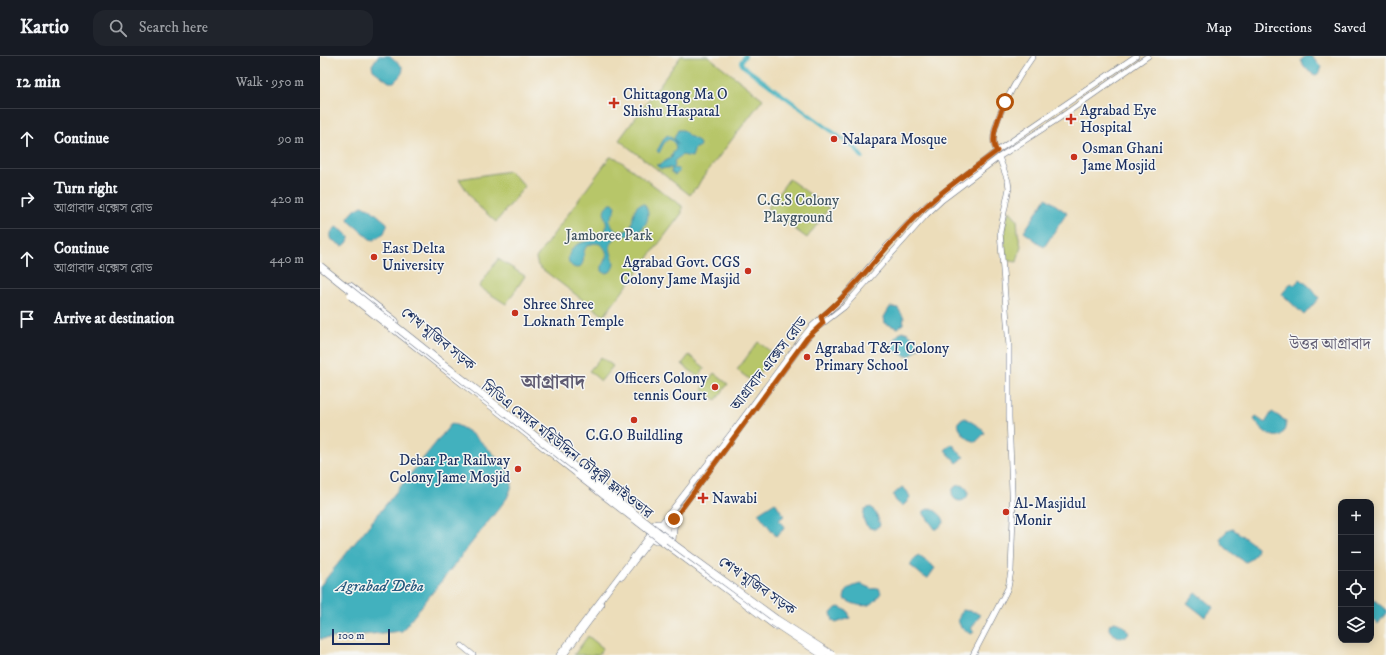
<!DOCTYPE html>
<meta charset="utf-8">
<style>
:root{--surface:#171b24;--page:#20242c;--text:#f1f3f6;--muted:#9ea1a6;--line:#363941}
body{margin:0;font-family:"IM FELL DW Pica","Noto Serif Bengali",serif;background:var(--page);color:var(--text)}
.controls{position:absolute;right:12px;bottom:12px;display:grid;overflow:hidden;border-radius:8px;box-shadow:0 2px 10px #0003}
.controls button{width:36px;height:36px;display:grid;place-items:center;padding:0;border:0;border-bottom:1px solid var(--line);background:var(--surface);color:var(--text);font:20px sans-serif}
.scale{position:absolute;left:12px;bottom:10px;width:58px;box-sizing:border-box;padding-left:4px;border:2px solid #1b2f5e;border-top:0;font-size:11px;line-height:14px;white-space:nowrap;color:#1b2f5e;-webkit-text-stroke:3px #f6f6f2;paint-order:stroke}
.stop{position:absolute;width:12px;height:12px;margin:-9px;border:3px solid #b45309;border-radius:50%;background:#fff}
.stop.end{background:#b45309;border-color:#fff;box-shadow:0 1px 4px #0008}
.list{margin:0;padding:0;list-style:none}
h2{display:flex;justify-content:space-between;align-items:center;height:52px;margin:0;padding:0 16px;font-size:17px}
h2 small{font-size:13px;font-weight:400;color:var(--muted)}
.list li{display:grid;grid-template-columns:26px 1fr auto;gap:12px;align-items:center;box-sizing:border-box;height:60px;padding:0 16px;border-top:1px solid var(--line)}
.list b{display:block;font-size:15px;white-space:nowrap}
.list p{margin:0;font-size:13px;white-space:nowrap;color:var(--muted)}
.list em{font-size:13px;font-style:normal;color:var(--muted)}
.icon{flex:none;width:22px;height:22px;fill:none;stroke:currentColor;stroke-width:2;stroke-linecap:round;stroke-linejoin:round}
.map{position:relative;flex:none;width:1066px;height:599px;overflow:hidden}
header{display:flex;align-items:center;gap:24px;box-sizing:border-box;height:56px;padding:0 20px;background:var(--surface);border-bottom:1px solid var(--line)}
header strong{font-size:19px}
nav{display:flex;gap:22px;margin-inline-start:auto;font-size:14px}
.search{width:280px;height:36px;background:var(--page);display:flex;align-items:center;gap:10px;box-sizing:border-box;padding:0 14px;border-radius:12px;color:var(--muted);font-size:15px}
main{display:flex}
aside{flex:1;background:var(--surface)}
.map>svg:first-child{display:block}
.green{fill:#b7c669;stroke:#697a64}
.water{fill:#42b1be;stroke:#2e708e}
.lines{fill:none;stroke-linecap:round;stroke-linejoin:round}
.canal{stroke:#42b1be;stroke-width:4}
.secondary-casing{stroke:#646c7e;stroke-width:6}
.highway-casing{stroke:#646c7e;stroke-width:8}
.secondary{stroke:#fff;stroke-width:5}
.highway{stroke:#fff;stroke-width:7}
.highway-bridge-casing{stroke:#646c7e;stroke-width:8;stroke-linecap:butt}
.highway-bridge{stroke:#fff;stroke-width:7}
.route{stroke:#b45309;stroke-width:5}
.poi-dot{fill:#c8321e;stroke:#f6f6f2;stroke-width:1.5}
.labels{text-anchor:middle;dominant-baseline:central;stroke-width:3;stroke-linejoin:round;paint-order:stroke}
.poi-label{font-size:15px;fill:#1b2f5e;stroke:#f6f6f2;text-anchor:start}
.park-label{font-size:15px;fill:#425561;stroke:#f6f6f2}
.street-label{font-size:15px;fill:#1b2f5e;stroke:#f6f6f2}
.neighbourhood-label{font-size:16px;fill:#5f5b71;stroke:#f6f6f2}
.water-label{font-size:16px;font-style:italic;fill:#295c80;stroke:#f6f6f2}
.district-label{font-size:19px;font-weight:bold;fill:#5f5b71;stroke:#f6f6f2}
</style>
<header>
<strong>Kartio</strong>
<div class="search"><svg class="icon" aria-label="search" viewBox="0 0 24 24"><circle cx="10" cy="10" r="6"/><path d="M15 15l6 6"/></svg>Search here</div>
<nav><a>Map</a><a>Directions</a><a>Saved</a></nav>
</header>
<main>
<aside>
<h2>12 min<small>Walk · 950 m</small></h2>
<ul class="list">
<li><svg class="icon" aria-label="ahead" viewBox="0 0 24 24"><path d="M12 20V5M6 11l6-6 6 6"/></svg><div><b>Continue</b></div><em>90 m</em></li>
<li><svg class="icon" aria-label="right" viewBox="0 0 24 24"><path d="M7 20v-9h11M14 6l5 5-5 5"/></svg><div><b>Turn right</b><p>আগ্রাবাদ এক্সেস রোড</p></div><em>420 m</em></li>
<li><svg class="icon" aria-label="ahead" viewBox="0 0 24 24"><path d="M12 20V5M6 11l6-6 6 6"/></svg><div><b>Continue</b><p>আগ্রাবাদ এক্সেস রোড</p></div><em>440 m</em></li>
<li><svg class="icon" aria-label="arrive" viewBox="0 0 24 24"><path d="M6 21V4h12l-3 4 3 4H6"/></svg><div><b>Arrive at destination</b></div></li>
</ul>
</aside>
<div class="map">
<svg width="1066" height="599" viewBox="0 0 1066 599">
<rect width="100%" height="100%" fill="#f6f6f2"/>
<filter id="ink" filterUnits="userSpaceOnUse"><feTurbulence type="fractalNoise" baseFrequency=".025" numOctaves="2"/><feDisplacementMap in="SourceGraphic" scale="8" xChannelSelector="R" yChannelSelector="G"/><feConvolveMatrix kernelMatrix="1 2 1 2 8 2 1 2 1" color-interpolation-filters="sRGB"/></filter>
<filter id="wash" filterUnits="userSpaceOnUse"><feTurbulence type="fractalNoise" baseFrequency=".012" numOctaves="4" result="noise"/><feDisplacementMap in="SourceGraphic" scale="16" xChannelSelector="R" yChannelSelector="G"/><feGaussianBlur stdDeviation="0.9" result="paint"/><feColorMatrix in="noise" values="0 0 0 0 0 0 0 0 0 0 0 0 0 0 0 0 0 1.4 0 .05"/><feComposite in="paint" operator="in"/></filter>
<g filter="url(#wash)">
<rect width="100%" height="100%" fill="#ecddba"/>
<g class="green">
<polygon points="361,0 388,0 443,43 381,124 376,133 375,132 370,139 299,84"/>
<polygon points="290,101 296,102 362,150 362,157 284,260 218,210 216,202"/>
<polygon points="189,115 205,130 176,166 155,147 139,123"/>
<polygon points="469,123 509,152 487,182 447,153"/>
<polygon points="689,154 697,163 698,177 701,190 697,206 685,204 684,174"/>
<polygon points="178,203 205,220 186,248 159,231"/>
<polygon points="438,286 454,298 433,326 417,314"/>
<polygon points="369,299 385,312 378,321 362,308"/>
<polygon points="281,301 293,310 281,325 269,315"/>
<polygon points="394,317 408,328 396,344 382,333"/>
<polygon points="268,580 283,592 278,599 254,599"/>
</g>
<g class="water">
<path d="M58 0H70C83 11 89 12 74 26H69L53 14 52 9Z"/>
<path d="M986 0H991L1002 11 1000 16 996 19C990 18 983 10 981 4Z"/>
<path d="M358 74H363L369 80 377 84 380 88 379 91 375 92 372 101 362 99 354 105 355 110 353 112 358 113 359 116 355 119 351 116 352 112H346L341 113 336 109H339L352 101 353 99 350 101 356 93 355 88 350 83C344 84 342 92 339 97L337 95 345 81 348 79 355 85 358 89 354 82Z"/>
<polygon points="726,142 747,157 724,191 704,176"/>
<path d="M291 147H293L296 150 295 154 289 165 295 174C322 183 305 147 324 148 332 158 327 171 316 177 310 180 303 179 297 181 293 183 291 188 290 191 291 201 298 207 290 216L285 217 282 215V210L287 199C285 187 275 184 266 191 261 198 267 207 258 212 255 212 252 211 250 208 248 206 248 202 249 199 255 181 275 189 284 177 292 166 276 154 291 147Z"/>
<polygon points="42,150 49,152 67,167 67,170 64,177 54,184 50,183 29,165 28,162 35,154"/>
<path d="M16 171 23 175 29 181C29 186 26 189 22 190L11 183V177Z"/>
<polygon points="980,223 990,231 999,242 984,259 962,238 971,227 974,229"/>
<polygon points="570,251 578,252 584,262 583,268 577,272 565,267 564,261"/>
<path d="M582 275 588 277 600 287 599 292 590 300H586L571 293C571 284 576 281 582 275Z"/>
<path d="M952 356 966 365C965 392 942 378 934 363L936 361 945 367Z"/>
<path d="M645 362 661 372 665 377 656 386C647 384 639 376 638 366L641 364Z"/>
<path d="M131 368C147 368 190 410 192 427 192 432 189 437 187 442L82 575 0 583V530Z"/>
<path d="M632 388C637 392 638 397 644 401L641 404 637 407 625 394Z"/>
<circle cx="640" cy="437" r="8"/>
<polygon points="582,431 587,435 590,441 586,447 582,450 576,445 573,439"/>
<polygon points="455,446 464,460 459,464 465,472 456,480 438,457"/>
<path d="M551 451 557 459 560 469 555 473C544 473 541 461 545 453Z"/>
<path d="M611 452C617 456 624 460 624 467L617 473H615L604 458V455L608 453Z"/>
<path d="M913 473 937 491C937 498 931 505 925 506 917 500 903 493 900 483 904 478 906 474 913 473Z"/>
<polygon points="598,499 615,512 608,522 604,521 591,510 591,507"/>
<path d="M541 528 552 533 559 532 561 537C559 539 557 543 555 545 547 554 532 548 524 543 525 533 532 530 541 528Z"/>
<polygon points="876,536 894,551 885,561 867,547"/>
<polygon points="1053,543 1066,554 1066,557 1058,568 1051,562 1051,545"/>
<polygon points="519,551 528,555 530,562 516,567 513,565 511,557 516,552"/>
<path d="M643 554 655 556 660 559 651 573 654 575 652 578C640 573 634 566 643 554Z"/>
<path d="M794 566C800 567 806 571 809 577L806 580 801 582C795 579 786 576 790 568Z"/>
</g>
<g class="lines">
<polyline class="canal" points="425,0 421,6 423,10 536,93 542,101"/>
</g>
</g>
<g filter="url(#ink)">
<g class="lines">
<g class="secondary-casing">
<g id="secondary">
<path d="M677 95C662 77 701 17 713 0"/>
<polyline points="341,468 417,370 483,281 491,271 519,246 565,192 602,153 617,141 677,95 816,0"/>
<polyline points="346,473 487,282 494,274 524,251 607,158 622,144 679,101 738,63 828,0"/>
<polyline points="302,521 332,482"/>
<polyline points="142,590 153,599"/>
<polyline points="239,599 330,479"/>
<polyline points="244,599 282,548"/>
<polyline points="653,599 688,532 691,515 693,461 689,361 689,291 680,176 689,132 688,125 679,101"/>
</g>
</g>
<g class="highway-casing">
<g id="highway">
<polyline points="30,230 75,265"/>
<polyline points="69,269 262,421"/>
<circle cx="338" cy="476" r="8"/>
<polyline points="341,484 456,570"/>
<polyline points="352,484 354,463"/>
</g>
</g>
<use href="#secondary" class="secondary"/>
<use href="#highway" class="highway"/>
<g class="highway-bridge-casing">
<g id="highway-bridge">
<polyline points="0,210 114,301 356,490 456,563 512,599"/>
<polyline points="31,240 73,273"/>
<polyline points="258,419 343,485"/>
<polyline points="453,566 503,599"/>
</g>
</g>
<use href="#highway-bridge" class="highway-bridge"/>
</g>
</g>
<g class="lines" filter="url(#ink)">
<path class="route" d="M354 463 487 282 503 267 501 261C539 229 566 188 602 154 625 132 652 114 677 95 668 84 680 58 685 46"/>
</g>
<g class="poi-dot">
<path d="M292 41h4v4h4v4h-4v4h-4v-4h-4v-4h4z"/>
<path d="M749 57h4v4h4v4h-4v4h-4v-4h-4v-4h4z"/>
<circle cx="514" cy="83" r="4"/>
<circle cx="754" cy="101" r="4"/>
<circle cx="54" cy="201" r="4"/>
<circle cx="428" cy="215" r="4"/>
<circle cx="195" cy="257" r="4"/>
<circle cx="487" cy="301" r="4"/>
<circle cx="395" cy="331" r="4"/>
<circle cx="314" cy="364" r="4"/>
<circle cx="198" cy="413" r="4"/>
<path d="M381 436h4v4h4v4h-4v4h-4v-4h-4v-4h4z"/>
<circle cx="686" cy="456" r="4"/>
</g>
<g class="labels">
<g class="poi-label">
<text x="303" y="38">Chittagong Ma O<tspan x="303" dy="17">Shishu Haspatal</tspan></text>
<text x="760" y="54">Agrabad Eye<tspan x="760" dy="17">Hospital</tspan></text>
<text x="522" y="83">Nalapara Mosque</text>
<text x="762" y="92">Osman Ghani<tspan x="762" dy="17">Jame Mosjid</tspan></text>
<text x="62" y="192">East Delta<tspan x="62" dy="17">University</tspan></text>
<text x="420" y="206" text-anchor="end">Agrabad Govt. CGS<tspan x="420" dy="17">Colony Jame Masjid</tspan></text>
<text x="203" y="248">Shree Shree<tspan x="203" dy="17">Loknath Temple</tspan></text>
<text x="495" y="292">Agrabad T&amp;T Colony<tspan x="495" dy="17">Primary School</tspan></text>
<text x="387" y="322" text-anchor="end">Officers Colony<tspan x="387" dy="17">tennis Court</tspan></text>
<text x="314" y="379" text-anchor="middle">C.G.O Buildling</text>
<text x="190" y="404" text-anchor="end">Debar Par Railway<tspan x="190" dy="17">Colony Jame Mosjid</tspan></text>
<text x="392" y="442">Nawabi</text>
<text x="694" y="447">Al-Masjidul<tspan x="694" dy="17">Monir</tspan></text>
</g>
<g class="park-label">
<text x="478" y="144">C.G.S Colony<tspan x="478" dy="17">Playground</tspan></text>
<text x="289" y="179">Jamboree Park</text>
</g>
<g class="street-label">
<text transform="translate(118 283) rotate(39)">শেখ মুজিব সড়ক</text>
<text transform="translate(449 308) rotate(-52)">আগ্রাবাদ এক্সেস রোড</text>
<text transform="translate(247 394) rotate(38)">সিডিএ মেয়র মহিউদ্দিন চৌধুরী ফ্লাইওভার</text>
<text transform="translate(437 530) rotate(35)">শেখ মুজিব সড়ক</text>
</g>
<g class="neighbourhood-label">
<text x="1010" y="288">উত্তর আগ্রাবাদ</text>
</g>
<g class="water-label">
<text x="60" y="530">Agrabad Deba</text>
</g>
<g class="district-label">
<text x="233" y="326">আগ্রাবাদ</text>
</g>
</g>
</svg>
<div class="controls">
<button>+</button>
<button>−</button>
<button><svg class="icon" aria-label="locate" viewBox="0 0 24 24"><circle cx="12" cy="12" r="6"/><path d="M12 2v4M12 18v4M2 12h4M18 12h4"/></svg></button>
<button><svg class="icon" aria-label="layers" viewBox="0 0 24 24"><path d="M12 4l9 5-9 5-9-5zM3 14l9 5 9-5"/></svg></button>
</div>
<div class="scale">100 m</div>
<div class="stop" style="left:685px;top:46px"></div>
<div class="stop end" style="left:354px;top:463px"></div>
</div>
</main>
